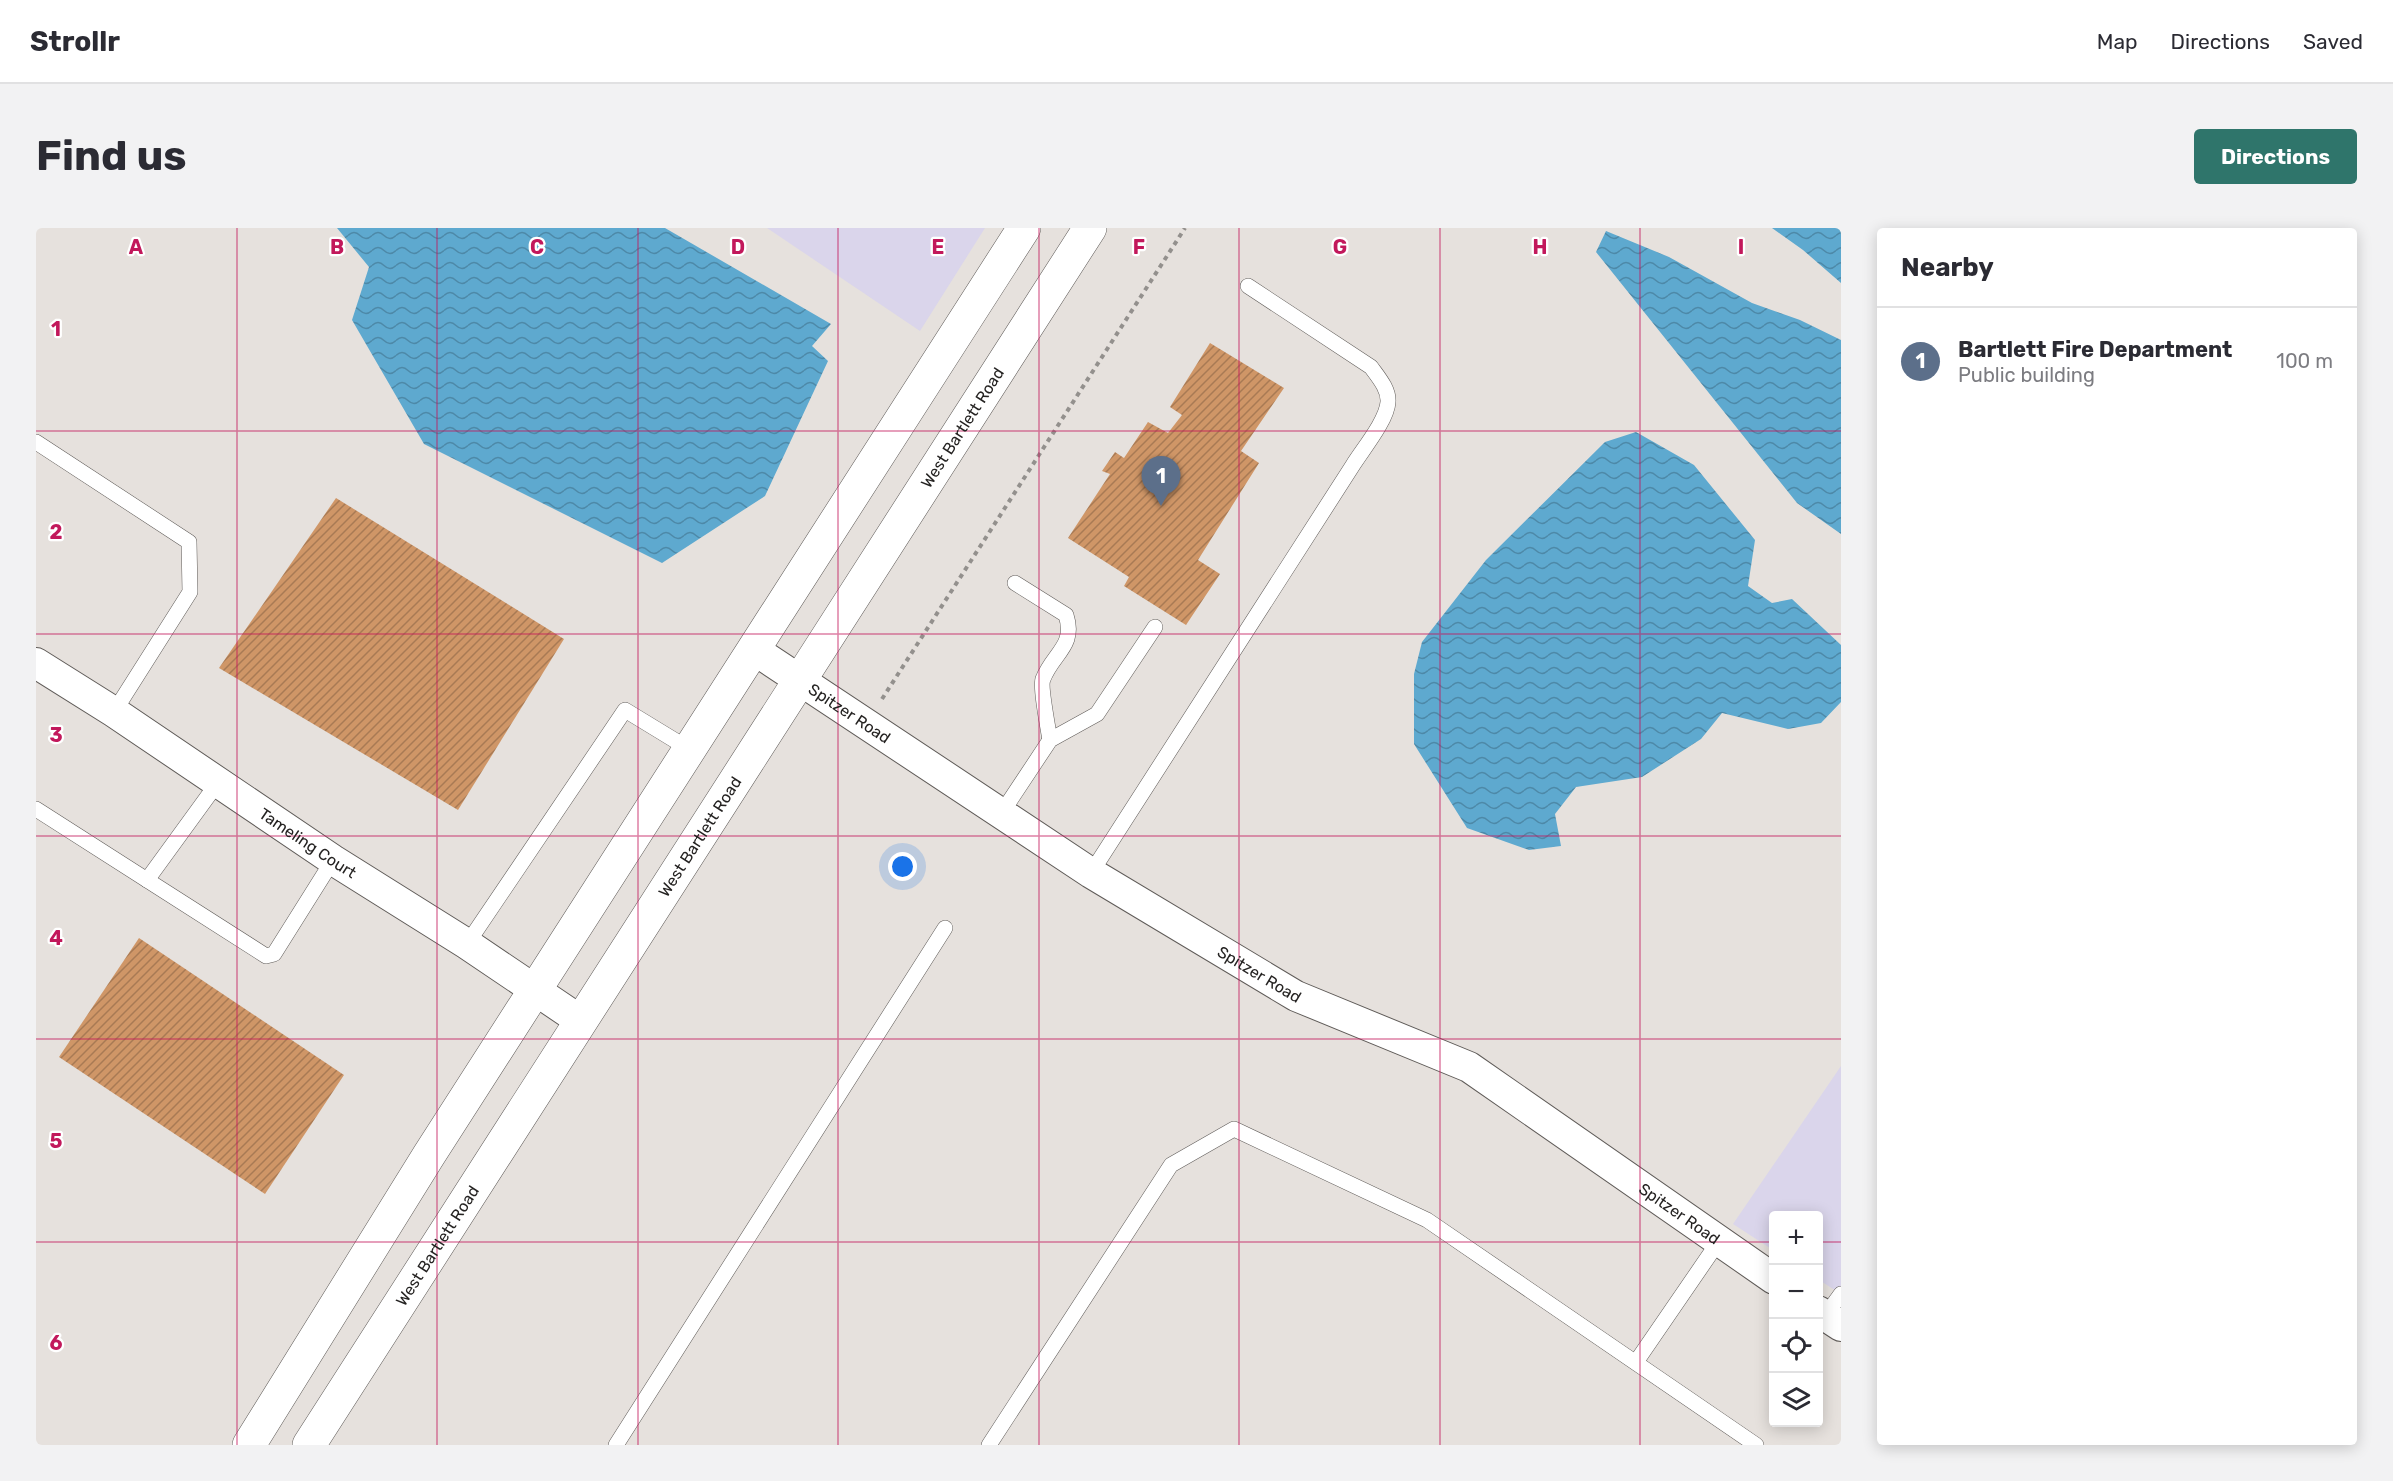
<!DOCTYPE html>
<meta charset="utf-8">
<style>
:root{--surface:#fff;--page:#f2f2f3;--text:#2b2b33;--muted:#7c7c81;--line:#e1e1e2;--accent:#2f756b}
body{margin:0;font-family:Rubik,sans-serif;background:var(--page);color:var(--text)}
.controls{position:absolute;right:18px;bottom:18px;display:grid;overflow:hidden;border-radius:6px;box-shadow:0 3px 15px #0003}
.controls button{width:54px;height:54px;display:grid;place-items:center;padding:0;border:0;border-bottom:2px solid var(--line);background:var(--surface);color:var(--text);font:30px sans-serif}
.you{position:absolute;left:867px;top:639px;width:21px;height:21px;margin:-15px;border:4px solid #fff;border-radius:50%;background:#1a73e8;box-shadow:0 0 0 9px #1a73e833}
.badge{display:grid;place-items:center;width:39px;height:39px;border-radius:50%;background:var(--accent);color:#fff;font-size:20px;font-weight:700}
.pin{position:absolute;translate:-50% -50px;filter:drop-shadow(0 2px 3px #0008)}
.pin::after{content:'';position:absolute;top:32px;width:21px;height:18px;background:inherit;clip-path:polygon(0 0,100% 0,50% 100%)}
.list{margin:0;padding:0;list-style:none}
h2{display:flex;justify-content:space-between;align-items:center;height:78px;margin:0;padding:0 24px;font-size:26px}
h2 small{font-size:20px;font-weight:400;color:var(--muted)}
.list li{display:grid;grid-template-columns:39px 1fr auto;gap:18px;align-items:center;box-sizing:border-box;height:108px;padding:0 24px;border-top:2px solid var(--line)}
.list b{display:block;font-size:22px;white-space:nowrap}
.list p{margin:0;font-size:20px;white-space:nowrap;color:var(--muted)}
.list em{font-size:20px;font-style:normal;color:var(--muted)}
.icon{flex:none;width:33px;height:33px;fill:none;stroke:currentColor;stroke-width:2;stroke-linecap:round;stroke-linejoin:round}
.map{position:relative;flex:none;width:1805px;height:1217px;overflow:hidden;border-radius:6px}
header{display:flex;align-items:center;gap:36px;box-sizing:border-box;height:84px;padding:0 30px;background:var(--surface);border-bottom:2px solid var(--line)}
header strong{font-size:28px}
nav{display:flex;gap:33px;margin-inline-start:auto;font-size:21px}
.intro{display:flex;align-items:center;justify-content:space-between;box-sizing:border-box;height:144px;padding:0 36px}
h1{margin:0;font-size:42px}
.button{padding:15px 27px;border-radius:6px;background:var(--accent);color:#fff;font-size:21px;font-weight:700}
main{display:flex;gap:36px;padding:0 36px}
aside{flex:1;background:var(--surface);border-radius:6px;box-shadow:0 3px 15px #0003}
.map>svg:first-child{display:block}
.industrial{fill:#dad5eb}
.water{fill:url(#water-waves)}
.building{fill:url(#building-hatch)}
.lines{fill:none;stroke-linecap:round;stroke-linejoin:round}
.service-casing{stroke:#5f5b58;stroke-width:16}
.minor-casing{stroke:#5f5b58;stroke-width:32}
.tertiary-casing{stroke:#5f5b58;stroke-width:34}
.path{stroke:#93908d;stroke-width:4;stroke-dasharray:4.5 4.5;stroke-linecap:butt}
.service{stroke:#fff;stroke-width:15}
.minor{stroke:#fff;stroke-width:30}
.tertiary{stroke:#fff;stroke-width:33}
.grid{fill:none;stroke:#c2185b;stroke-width:1.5;stroke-opacity:0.55}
.labels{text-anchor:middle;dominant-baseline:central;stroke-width:4.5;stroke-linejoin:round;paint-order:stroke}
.street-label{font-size:16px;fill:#252322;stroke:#fff}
.grid-label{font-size:20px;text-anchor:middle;font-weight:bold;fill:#c2185b;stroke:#fff;stroke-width:4.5;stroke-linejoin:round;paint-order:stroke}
</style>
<header>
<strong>Strollr</strong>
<nav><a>Map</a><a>Directions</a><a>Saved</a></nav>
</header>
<div class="intro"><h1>Find us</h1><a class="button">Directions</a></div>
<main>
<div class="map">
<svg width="1805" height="1217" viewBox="0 0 1805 1217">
<defs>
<pattern id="water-waves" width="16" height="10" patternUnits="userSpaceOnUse" patternTransform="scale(1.5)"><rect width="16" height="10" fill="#5ea9cf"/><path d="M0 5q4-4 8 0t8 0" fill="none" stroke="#4d89a8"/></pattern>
<pattern id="building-hatch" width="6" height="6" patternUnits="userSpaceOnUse" patternTransform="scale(1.5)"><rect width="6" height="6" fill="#cf9667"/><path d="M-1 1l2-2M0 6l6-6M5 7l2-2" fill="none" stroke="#a87a54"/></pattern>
</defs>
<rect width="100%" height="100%" fill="#e6e1dd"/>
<g class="industrial">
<polygon points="731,0 949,0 884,103"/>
<polygon points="1805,838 1805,1066 1783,1052 1782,988 1738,988 1737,1022 1697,996"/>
</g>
<g class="water">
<polygon points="301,0 629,0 795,96 776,118 792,133 729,268 626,335 388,216 316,92 333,39"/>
<polygon points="1736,0 1805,0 1805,55 1767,22"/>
<polygon points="1570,3 1633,29 1716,75 1764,92 1805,112 1805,306 1761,275 1560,24"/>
<polygon points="1600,204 1658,237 1719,312 1712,358 1736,375 1756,371 1805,417 1805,474 1785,495 1752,501 1686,485 1665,511 1606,549 1540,559 1519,586 1525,618 1493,622 1431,600 1378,516 1378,446 1386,414 1450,332 1569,214"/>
</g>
<g class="building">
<polygon points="1174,115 1248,160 1205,223 1223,235 1162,332 1184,346 1150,397 1088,358 1093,349 1032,310 1074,246 1066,243 1079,224 1088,230 1112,194 1132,205 1146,187 1134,179"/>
<polygon points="300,270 528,411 422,582 183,440"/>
<polygon points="103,710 308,847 229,966 23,829"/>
</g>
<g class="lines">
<g class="service-casing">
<g id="service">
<polyline points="0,214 153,314 154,364 78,484"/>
<path d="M979 355 1030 387C1040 418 1017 425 1007 451 1004 458 1012 500 1014 512"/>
<polyline points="0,581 111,652 183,553"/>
<polyline points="965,586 1014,512 1061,486 1119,399"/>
<path d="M1055 645 1317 237C1327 221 1351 192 1352 174 1353 161 1342 149 1335 139L1212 58"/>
<polyline points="111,652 230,728 238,726 297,632"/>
<polyline points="431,716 589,482 653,521"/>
<polyline points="1789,1088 1805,1066"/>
<polyline points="1600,1134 1683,1013"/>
<polyline points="580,1217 909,700"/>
<polyline points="953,1217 1135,937 1198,901 1391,992 1720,1217"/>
</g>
</g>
<g class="minor-casing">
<g id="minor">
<path id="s1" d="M717 421 1055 645 1260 768 1433 839 1738 1051"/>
<path id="s2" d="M0 435 78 484 297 632 431 716 545 793"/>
<polyline points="1782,1083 1805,1098"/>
</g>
</g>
<g class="tertiary-casing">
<g id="tertiary">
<polyline points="213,1217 393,927 988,0"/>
<path id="s3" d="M273 1217 1054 0"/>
</g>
</g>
<polyline class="path" points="846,471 1149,0"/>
<use href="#service" class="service"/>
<use href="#minor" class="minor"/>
<use href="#tertiary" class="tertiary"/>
</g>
<path class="grid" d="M201 0V1217M401 0V1217M602 0V1217M802 0V1217M1003 0V1217M1203 0V1217M1404 0V1217M1604 0V1217M0 203H1805M0 406H1805M0 608H1805M0 811H1805M0 1014H1738M1782 1014H1805"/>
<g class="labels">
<g class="street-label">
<text stroke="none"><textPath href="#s3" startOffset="1209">West Bartlett Road</textPath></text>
<text stroke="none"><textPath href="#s1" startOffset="116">Spitzer Road</textPath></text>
<text stroke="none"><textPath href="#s3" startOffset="723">West Bartlett Road</textPath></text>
<text stroke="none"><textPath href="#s2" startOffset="326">Tameling Court</textPath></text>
<text stroke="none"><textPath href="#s1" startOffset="602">Spitzer Road</textPath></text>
<text stroke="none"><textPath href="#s1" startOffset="1088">Spitzer Road</textPath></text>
<text stroke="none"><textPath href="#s3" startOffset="237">West Bartlett Road</textPath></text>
</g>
</g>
<g class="grid-label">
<text x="100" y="26">A</text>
<text x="301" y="26">B</text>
<text x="501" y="26">C</text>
<text x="702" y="26">D</text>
<text x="902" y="26">E</text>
<text x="1103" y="26">F</text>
<text x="1304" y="26">G</text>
<text x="1504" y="26">H</text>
<text x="1705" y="26">I</text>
<text x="20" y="108">1</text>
<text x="20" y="311">2</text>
<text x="20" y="514">3</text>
<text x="20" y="717">4</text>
<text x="20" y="920">5</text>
<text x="20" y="1122">6</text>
</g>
</svg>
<div class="controls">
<button>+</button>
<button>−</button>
<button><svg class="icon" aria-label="locate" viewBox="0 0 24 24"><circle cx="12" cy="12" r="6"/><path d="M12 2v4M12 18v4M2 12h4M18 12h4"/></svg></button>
<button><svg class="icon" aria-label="layers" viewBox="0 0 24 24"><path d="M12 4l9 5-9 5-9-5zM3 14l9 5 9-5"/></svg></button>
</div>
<div class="you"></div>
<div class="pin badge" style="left:1125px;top:278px;background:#5c6f8a">1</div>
</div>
<aside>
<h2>Nearby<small></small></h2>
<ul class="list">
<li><span class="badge" style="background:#5c6f8a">1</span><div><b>Bartlett Fire Department</b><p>Public building</p></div><em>100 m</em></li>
</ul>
</aside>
</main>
